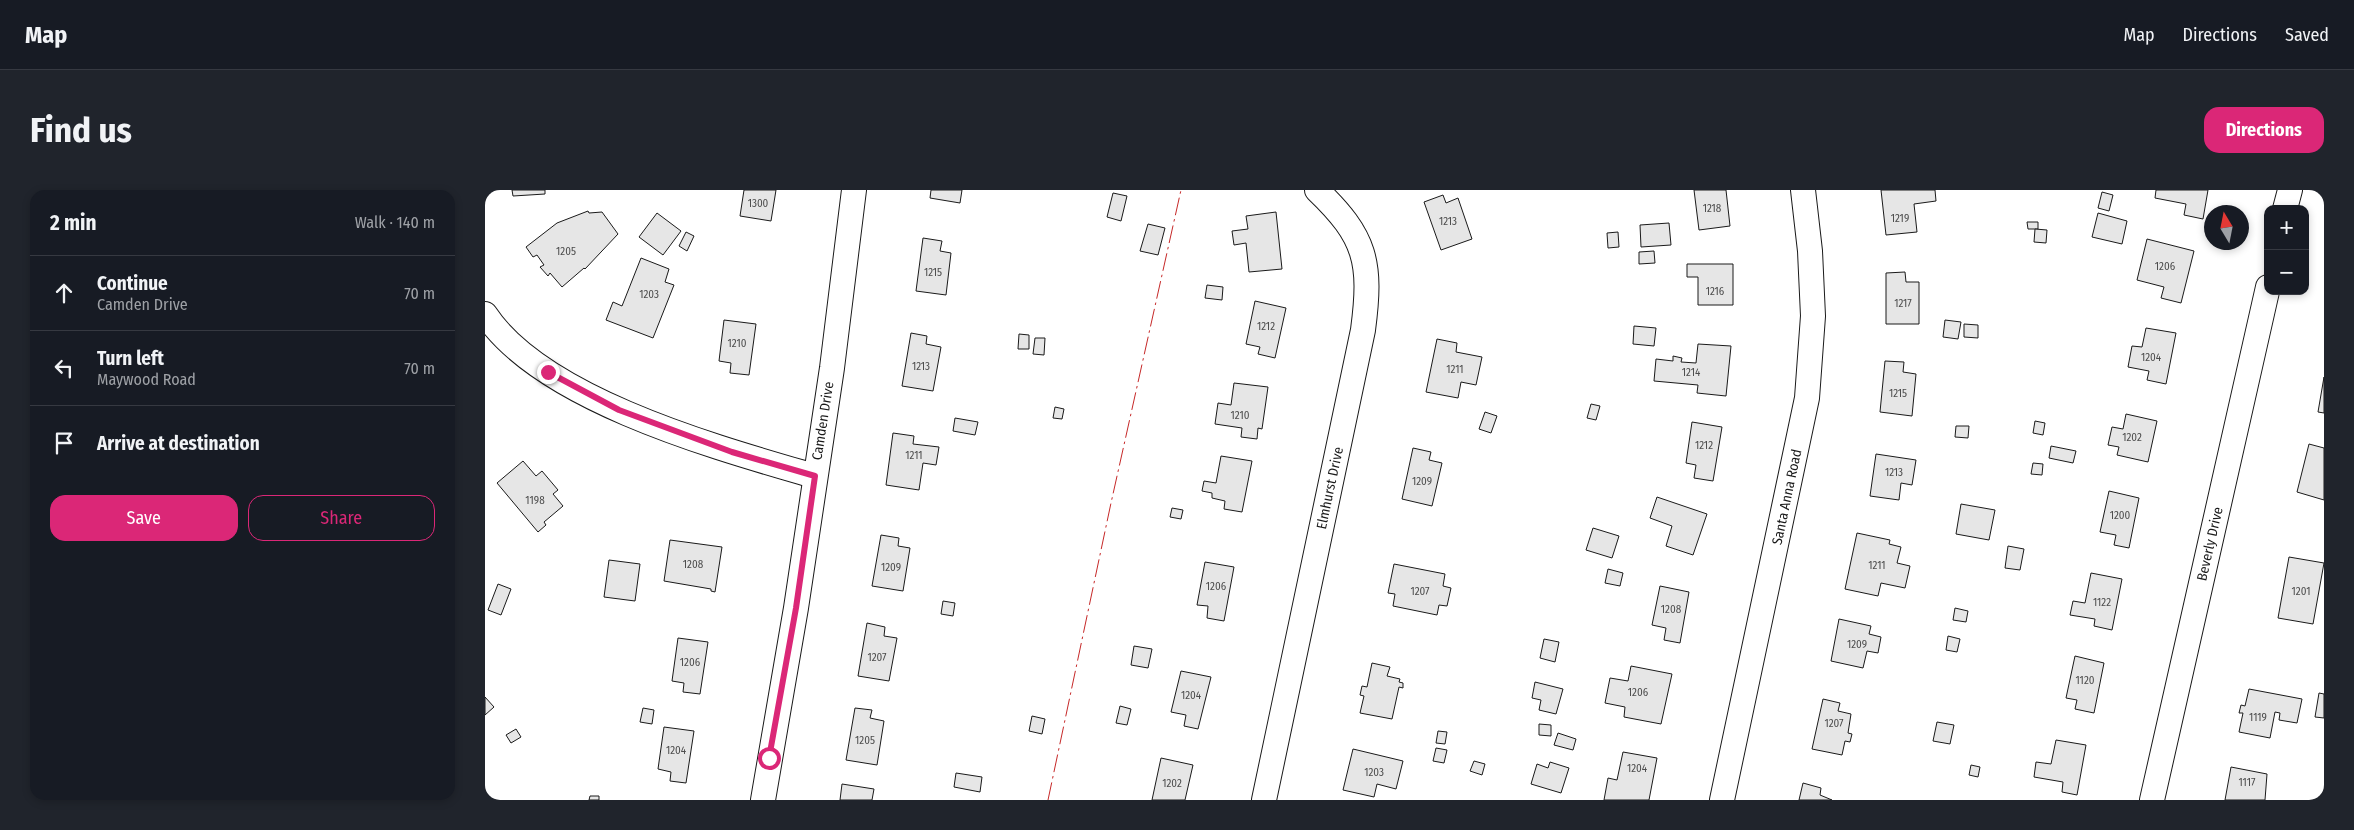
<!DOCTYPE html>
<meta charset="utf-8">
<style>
:root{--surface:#171b24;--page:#20242c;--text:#f1f3f6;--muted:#9ea1a6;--line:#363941;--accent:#db2777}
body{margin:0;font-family:"Fira Sans Condensed",sans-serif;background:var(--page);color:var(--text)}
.controls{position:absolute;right:15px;top:15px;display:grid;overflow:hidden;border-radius:10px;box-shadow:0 2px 8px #0003}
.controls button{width:45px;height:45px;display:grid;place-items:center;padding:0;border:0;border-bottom:1px solid var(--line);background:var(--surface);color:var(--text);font:25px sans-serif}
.compass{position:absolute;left:1719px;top:15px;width:45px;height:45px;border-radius:50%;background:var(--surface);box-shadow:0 2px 8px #0003;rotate:350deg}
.stop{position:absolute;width:15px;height:15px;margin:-11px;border:4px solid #db2777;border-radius:50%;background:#fff}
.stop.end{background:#db2777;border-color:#fff;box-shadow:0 1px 5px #0008}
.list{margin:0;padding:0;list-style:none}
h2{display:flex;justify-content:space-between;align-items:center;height:65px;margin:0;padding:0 20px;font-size:21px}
h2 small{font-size:16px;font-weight:400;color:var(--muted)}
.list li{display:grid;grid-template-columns:32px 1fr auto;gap:15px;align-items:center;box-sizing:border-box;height:75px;padding:0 20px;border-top:1px solid var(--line)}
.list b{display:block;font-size:19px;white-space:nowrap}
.list p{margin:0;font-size:16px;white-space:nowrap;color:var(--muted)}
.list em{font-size:16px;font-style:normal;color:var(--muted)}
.actions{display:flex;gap:10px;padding:15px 20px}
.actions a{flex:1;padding:11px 0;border:1px solid var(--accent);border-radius:15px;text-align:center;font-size:18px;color:var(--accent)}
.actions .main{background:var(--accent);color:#fff}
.icon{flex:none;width:28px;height:28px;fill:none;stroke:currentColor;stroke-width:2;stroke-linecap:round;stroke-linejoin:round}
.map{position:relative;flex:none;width:1839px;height:610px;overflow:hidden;border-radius:15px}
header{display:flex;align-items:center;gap:30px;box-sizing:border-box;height:70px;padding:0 25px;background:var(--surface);border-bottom:1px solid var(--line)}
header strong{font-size:24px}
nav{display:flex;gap:28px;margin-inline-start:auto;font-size:18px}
.intro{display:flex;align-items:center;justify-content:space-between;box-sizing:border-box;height:120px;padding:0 30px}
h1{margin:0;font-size:35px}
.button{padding:12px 22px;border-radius:15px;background:var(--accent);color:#fff;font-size:18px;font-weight:700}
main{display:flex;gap:30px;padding:0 30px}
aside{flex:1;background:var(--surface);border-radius:15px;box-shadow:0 2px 8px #0003}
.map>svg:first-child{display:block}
.building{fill:#e6e6e6;stroke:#1a1a1a}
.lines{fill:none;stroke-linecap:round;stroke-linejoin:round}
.street-casing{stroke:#1a1a1a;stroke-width:26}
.street{stroke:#fff;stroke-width:24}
.power{stroke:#c62828;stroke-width:1;stroke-dasharray:18 4 2.5 4;stroke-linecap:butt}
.route{stroke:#db2777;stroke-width:6}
.labels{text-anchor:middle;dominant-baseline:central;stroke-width:4;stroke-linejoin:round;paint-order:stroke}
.number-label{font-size:11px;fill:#4d4d4d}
.street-label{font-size:14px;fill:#1a1a1a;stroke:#fff}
</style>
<header>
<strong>Map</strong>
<nav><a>Map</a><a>Directions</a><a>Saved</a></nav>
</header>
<div class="intro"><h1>Find us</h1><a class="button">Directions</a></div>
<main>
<aside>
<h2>2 min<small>Walk · 140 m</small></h2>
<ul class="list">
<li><svg class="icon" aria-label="ahead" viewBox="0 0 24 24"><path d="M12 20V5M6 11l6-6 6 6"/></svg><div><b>Continue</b><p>Camden Drive</p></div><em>70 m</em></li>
<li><svg class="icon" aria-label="left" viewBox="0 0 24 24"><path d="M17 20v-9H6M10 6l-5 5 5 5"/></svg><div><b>Turn left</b><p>Maywood Road</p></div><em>70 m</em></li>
<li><svg class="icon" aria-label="arrive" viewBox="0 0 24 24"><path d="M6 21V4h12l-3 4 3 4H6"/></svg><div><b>Arrive at destination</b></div></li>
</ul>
<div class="actions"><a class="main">Save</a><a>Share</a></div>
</aside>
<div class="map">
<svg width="1839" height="610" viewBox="0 0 1839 610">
<rect width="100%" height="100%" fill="#fff"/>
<g class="building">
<polygon points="27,0 60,0 60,4 28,6"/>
<polygon points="259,0 291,0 286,31 255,26"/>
<polygon points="446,0 477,0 475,13 445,8"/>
<polygon points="1209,0 1241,0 1245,36 1214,40"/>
<polygon points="1396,0 1450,0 1451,11 1429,14 1432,42 1401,45"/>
<polygon points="1671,0 1723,0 1718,29 1699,25 1701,14 1670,8"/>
<polygon points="1617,2 1628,5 1624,21 1613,18"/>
<polygon points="628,3 642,6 636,31 622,27"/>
<polygon points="958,5 961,13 973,8 987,49 956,60 939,12"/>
<polygon points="103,21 104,23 117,22 133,44 100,79 99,78 77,97 65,83 63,86 55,77 59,75 52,65 48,67 41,57 72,33"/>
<polygon points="791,22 797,79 764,82 761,53 749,55 747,41 763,39 761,26"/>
<polygon points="172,23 196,41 178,65 154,47"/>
<polygon points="1613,23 1642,31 1637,54 1607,47"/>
<polygon points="1542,32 1553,32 1553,39 1543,39"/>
<polygon points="1184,33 1186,55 1156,57 1155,35"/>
<polygon points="663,34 680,38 673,65 655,61"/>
<polygon points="1550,39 1562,40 1561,53 1549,52"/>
<polygon points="201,42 209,46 202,61 194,56"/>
<polygon points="1133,42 1134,57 1123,58 1122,43"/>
<polygon points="438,48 457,51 455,61 466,63 461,105 431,101"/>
<polygon points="1662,49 1709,61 1696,113 1676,108 1679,97 1652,90"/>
<polygon points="1169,61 1170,73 1154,74 1154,62"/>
<polygon points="156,68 184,79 180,92 189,95 168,148 121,130 128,112 137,116"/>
<polygon points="1202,74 1248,74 1248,115 1213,115 1213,87 1202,87"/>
<polygon points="1420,82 1421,92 1434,92 1434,134 1401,134 1401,83"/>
<polygon points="722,95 738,97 737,110 720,108"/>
<polygon points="770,111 801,118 790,168 773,164 775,157 761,154"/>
<polygon points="239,130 271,134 264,185 245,183 246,173 234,171"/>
<polygon points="1460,130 1476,132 1473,149 1458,147"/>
<polygon points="1479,134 1493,135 1493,148 1479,147"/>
<polygon points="1149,136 1171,138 1169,156 1148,154"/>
<polygon points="1661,138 1691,143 1681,194 1662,190 1664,181 1643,177 1647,156 1657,157"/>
<polygon points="426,143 442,146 441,154 456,157 448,201 417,196"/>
<polygon points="534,144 544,145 544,159 533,159"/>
<polygon points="550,148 560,148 559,165 548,164"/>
<polygon points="952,149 972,153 971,162 997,167 991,195 976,192 973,208 941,202"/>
<polygon points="1213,154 1246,156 1241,206 1212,203 1213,195 1169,191 1171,169 1188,171 1188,166 1197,168 1196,172 1211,173"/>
<polygon points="1400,171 1419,172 1418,182 1431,184 1427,226 1395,222"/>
<polygon points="1839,187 1839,223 1833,222"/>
<polygon points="749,193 783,197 777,239 773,238 772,249 756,247 757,238 730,234 733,213 746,215"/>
<polygon points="1106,214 1115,216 1111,230 1102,228"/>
<polygon points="570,217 579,219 577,229 568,228"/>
<polygon points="1000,222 1012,226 1006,243 994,239"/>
<polygon points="1641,224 1672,231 1663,272 1632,265 1634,257 1623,255 1627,237 1638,239"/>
<polygon points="470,228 493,232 490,245 468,241"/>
<polygon points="1550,231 1560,233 1558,245 1548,243"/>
<polygon points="1207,232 1237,237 1228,291 1209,288 1211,275 1201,273"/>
<polygon points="1471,236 1484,236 1483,248 1470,247"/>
<polygon points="408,243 429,246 428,254 454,257 451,275 438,273 434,300 401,295"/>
<polygon points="1824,254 1839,258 1839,310 1812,302"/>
<polygon points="1566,256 1591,261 1588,273 1564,268"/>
<polygon points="928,258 946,262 944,270 957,273 947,316 917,309"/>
<polygon points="1391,264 1431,270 1427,295 1416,293 1414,310 1385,306"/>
<polygon points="736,266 767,271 757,322 739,319 740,311 727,308 727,303 717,301 719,291 731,293"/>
<polygon points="38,271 51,286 57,281 73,300 68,304 78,316 59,332 61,335 53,342 12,293"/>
<polygon points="1548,273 1558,274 1557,285 1546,284"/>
<polygon points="1624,301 1654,308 1644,358 1629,355 1631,345 1615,342"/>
<polygon points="1172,307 1222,324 1208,365 1181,356 1187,336 1165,328"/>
<polygon points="1476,314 1510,320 1504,350 1471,344"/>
<polygon points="687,318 698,320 696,329 685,327"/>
<polygon points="1108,338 1134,346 1127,368 1101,360"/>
<polygon points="1372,343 1405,350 1404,354 1416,357 1412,373 1425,376 1420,398 1396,393 1393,406 1360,399"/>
<polygon points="396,345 414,348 413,356 425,358 418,401 387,396"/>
<polygon points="185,350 237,357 230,402 226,401 226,399 179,391"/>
<polygon points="1523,356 1539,359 1535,380 1520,378"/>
<polygon points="1804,367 1839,373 1828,434 1793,428"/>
<polygon points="124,370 155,374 150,411 119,407"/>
<polygon points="720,372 749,377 739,431 722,428 723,416 712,415"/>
<polygon points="909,374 960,384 958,396 966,398 962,416 954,415 952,425 908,416 910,404 903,403"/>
<polygon points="1123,379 1138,383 1135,396 1120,393"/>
<polygon points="1606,383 1637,389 1627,440 1609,436 1610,429 1585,425 1588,411 1600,413"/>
<polygon points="13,394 26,399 16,425 3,420"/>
<polygon points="1175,396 1204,402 1195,453 1179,450 1181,438 1167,435"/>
<polygon points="458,411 470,413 468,426 456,424"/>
<polygon points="1470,418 1483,421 1481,432 1468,430"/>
<polygon points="1354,429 1386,436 1384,444 1396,447 1393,463 1382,461 1378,478 1346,471"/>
<polygon points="382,433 400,437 399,446 412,448 404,491 373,486"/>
<polygon points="1463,446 1475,449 1472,462 1461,460"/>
<polygon points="193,448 223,452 215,504 198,502 199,493 187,491"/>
<polygon points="1059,449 1074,452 1070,472 1055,468"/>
<polygon points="649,456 667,459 663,478 646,475"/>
<polygon points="1590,466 1619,473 1609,523 1590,519 1592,510 1581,508"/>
<polygon points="887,473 905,477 902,486 915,489 914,492 918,493 918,498 914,497 907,529 875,523 879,506 875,505 877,496 882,497"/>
<polygon points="1146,476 1187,484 1176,534 1139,527 1140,517 1120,513 1125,488 1143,491"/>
<polygon points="696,481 726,487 713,539 699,536 701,525 686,522"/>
<polygon points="1050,492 1078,499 1071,524 1054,520 1056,510 1047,508"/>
<polygon points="1764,499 1817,509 1812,533 1794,530 1795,523 1790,522 1785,548 1754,542 1758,523 1754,523 1756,515 1760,516"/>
<polygon points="1834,503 1839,504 1839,528 1830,527"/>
<polygon points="0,507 9,517 0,525"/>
<polygon points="1338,509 1355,513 1353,521 1366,524 1363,543 1367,544 1365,552 1360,551 1357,565 1327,559"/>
<polygon points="635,516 646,519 642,535 631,533"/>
<polygon points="158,518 169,520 167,534 155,532"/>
<polygon points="370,518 387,520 385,528 399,531 392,575 361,570"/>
<polygon points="547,526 560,529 557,544 544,541"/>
<polygon points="1452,532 1469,535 1465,554 1448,551"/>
<polygon points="1054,534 1066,535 1066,546 1054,545"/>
<polygon points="179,537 209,541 201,593 185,591 186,582 173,579"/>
<polygon points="31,539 36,547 26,553 21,545"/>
<polygon points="953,541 962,542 960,554 951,553"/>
<polygon points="1073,543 1091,549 1088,560 1069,555"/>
<polygon points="1571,550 1601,555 1592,605 1577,602 1578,592 1549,587 1551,572 1566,574"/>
<polygon points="951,558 962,560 959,573 948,571"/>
<polygon points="868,559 918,571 911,599 892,594 889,607 858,600"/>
<polygon points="1138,562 1172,568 1164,610 1119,610 1123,588 1132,590"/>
<polygon points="676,568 708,575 700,610 667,610"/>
<polygon points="989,571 1000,574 997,585 985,581"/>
<polygon points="1065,572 1084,578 1076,603 1046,594 1052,574 1063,578"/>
<polygon points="1486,575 1495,577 1493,587 1484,585"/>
<polygon points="1746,577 1782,584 1780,610 1740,610"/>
<polygon points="471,583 497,587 495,602 469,597"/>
<polygon points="1318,593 1336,598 1335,605 1347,610 1314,610"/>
<polygon points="357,594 389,599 387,610 355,610"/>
<polygon points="105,606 114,606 114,610 104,610"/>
</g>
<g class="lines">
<g class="street-casing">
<g id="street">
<polyline points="1800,19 1805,0"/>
<path d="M0 124C57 210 233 258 329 286"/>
<polyline points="278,610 311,418 347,178 369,0"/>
<path d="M779 610 878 140C887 72 881 47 832 0"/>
<polyline points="1237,610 1322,208 1328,126 1325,61 1318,0"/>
<polyline points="1667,610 1783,97"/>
</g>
</g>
<use href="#street" class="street"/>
<polyline class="power" points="563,610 626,313 696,0"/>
</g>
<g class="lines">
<polyline class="route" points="63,182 134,220 247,262 330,286 311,418 284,568"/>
</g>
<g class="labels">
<g class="number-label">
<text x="273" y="13">1300</text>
<text x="1227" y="18">1218</text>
<text x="1415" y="28">1219</text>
<text x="963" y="31">1213</text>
<text x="81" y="61">1205</text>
<text x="1680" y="76">1206</text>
<text x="448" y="82">1215</text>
<text x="1230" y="101">1216</text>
<text x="164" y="104">1203</text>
<text x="1418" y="113">1217</text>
<text x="781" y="136">1212</text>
<text x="252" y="153">1210</text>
<text x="1666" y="167">1204</text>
<text x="436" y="176">1213</text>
<text x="970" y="179">1211</text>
<text x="1206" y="182">1214</text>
<text x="1413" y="203">1215</text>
<text x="755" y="225">1210</text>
<text x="1647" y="247">1202</text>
<text x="1219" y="255">1212</text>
<text x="429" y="265">1211</text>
<text x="1409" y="282">1213</text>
<text x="937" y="291">1209</text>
<text x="50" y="310">1198</text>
<text x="1635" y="325">1200</text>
<text x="208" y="374">1208</text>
<text x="1392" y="375">1211</text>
<text x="406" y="377">1209</text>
<text x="731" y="396">1206</text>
<text x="935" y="401">1207</text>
<text x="1816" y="401">1201</text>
<text x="1617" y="412">1122</text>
<text x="1186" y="419">1208</text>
<text x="1372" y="454">1209</text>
<text x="392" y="467">1207</text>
<text x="205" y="472">1206</text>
<text x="1600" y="490">1120</text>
<text x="1153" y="502">1206</text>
<text x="706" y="505">1204</text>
<text x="1773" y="527">1119</text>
<text x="1349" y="533">1207</text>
<text x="380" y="550">1205</text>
<text x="191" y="560">1204</text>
<text x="1152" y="578">1204</text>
<text x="889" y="582">1203</text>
<text x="1762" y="592">1117</text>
<text x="687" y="593">1202</text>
</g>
<g class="street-label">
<text transform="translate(338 231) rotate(-81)">Camden Drive</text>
<text transform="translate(845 298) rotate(-78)">Elmhurst Drive</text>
<text transform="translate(1302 307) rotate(-78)">Santa Anna Road</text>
<text transform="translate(1725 354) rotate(-77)">Beverly Drive</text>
</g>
</g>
</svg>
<div class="controls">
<button>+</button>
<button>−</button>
</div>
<svg class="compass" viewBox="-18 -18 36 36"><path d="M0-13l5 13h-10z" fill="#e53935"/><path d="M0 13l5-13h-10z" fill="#9ea1a6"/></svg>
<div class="stop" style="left:284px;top:568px"></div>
<div class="stop end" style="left:63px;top:182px"></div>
</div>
</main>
